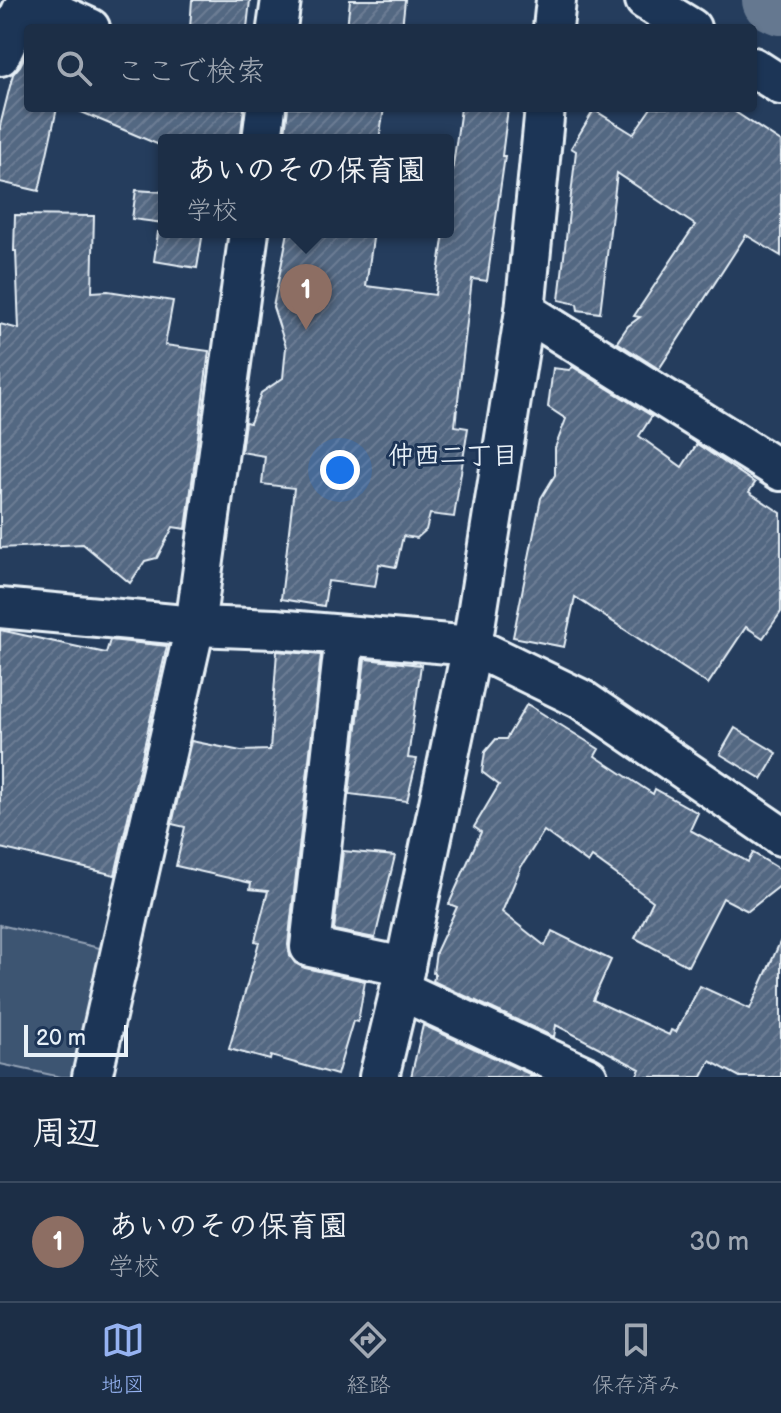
<!DOCTYPE html>
<html lang="ja">
<meta charset="utf-8">
<style>
:root{--surface:#1c2e46;--page:#293a51;--text:#f1f3f6;--muted:#a0a8b3;--line:#3a4a5f;--accent:#95b2f1}
body{margin:0;font-family:"Balsamiq Sans","Klee One",sans-serif;background:var(--page);color:var(--text)}
.scale{position:absolute;left:24px;bottom:20px;width:104px;box-sizing:border-box;padding-left:8px;border:4px solid #e8f1f8;border-top:0;font-size:22px;line-height:28px;white-space:nowrap;color:#e8f1f8;-webkit-text-stroke:6px #1d3557;paint-order:stroke}
.you{position:absolute;left:340px;top:470px;width:28px;height:28px;margin:-20px;border:6px solid #fff;border-radius:50%;background:#1a73e8;box-shadow:0 0 0 12px #1a73e833}
.badge{display:grid;place-items:center;width:52px;height:52px;border-radius:50%;background:var(--accent);color:#fff;font-size:26px;font-weight:700}
.pin{position:absolute;translate:-50% -66px;filter:drop-shadow(0 2px 4px #0008)}
.pin::after{content:'';position:absolute;top:42px;width:28px;height:24px;background:inherit;clip-path:polygon(0 0,100% 0,50% 100%)}
.popup{position:absolute;left:158px;top:134px;width:296px;height:104px;box-sizing:border-box;display:grid;place-content:center;border-radius:8px;background:var(--surface);filter:drop-shadow(0 2px 6px #0005);font-size:26px;white-space:nowrap;color:var(--muted)}
.popup b{font-size:30px;color:var(--text)}
.popup::after{content:'';position:absolute;left:50%;top:100%;margin-left:-16px;border:16px solid transparent;border-top-color:var(--surface)}
.list{margin:0;padding:0;list-style:none}
h2{display:flex;justify-content:space-between;align-items:center;height:104px;margin:0;padding:0 32px;font-size:34px}
h2 small{font-size:26px;font-weight:400;color:var(--muted)}
.list li{display:grid;grid-template-columns:52px 1fr auto;gap:24px;align-items:center;box-sizing:border-box;height:120px;padding:0 32px;border-top:2px solid var(--line)}
.list b{display:block;font-size:30px;white-space:nowrap}
.list p{margin:0;font-size:26px;white-space:nowrap;color:var(--muted)}
.list em{font-size:26px;font-style:normal;color:var(--muted)}
.icon{flex:none;width:44px;height:44px;fill:none;stroke:currentColor;stroke-width:2;stroke-linecap:round;stroke-linejoin:round}
.map{position:relative;flex:none;width:781px;height:1077px;overflow:hidden}
.search{position:absolute;background:var(--surface);box-shadow:0 2px 6px #0004;left:24px;right:24px;top:24px;height:88px;display:flex;align-items:center;gap:20px;box-sizing:border-box;padding:0 28px;border-radius:8px;color:var(--muted);font-size:30px}
.sheet{height:224px;background:var(--surface)}
nav{display:flex;justify-content:space-around;align-items:center;box-sizing:border-box;height:112px;border-top:2px solid var(--line);background:var(--surface);font-size:22px;color:var(--muted)}
nav a{display:grid;justify-items:center;gap:4px}
nav .on{color:var(--accent)}
.map>svg:first-child{display:block}
.park{fill:#3e5472;stroke:#93a2b5;stroke-width:2}
.lines{fill:none;stroke-linecap:round;stroke-linejoin:round}
.river{stroke:#657890;stroke-width:62}
.building{fill:url(#building-hatch);stroke:#e8f1f8;stroke-width:2}
.minor-casing{stroke:#e8f1f8;stroke-width:44}
.minor{stroke:#1d3557;stroke-width:38}
.labels{text-anchor:middle;dominant-baseline:central;stroke-width:6;stroke-linejoin:round;paint-order:stroke}
.neighbourhood-label{font-size:26px;font-weight:bold;fill:#e8f1f8;stroke:#1d3557}
</style>
<div class="map">
<svg width="781" height="1077" viewBox="0 0 781 1077">
<defs>
<pattern id="building-hatch" width="6" height="6" patternUnits="userSpaceOnUse" patternTransform="scale(2)"><rect width="6" height="6" fill="#536782"/><path d="M-1 1l2-2M0 6l6-6M5 7l2-2" fill="none" stroke="#6c7d94"/></pattern>
</defs>
<rect width="100%" height="100%" fill="#253d5d"/>
<filter id="ink" filterUnits="userSpaceOnUse"><feTurbulence type="fractalNoise" baseFrequency=".0125" numOctaves="2"/><feDisplacementMap in="SourceGraphic" scale="16" xChannelSelector="R" yChannelSelector="G"/><feConvolveMatrix kernelMatrix="1 2 1 2 8 2 1 2 1" color-interpolation-filters="sRGB"/></filter>
<g filter="url(#ink)">
<polygon class="park" points="0,925 104,949 74,1077 61,1077 0,1064"/>
<g class="lines">
<polyline class="river" points="773,0 781,4"/>
</g>
<g class="building">
<polygon points="192,0 250,0 247,28 190,28"/>
<polygon points="350,0 405,0 402,28 347,28"/>
<polygon points="25,56 28,56 28,108 57,108 39,191 0,182 0,126 13,74 20,66"/>
<polygon points="72,108 244,108 240,140 164,140 164,147"/>
<polygon points="288,108 384,108 379,140 324,140 285,134"/>
<polygon points="461,108 508,108 502,156 505,156 487,281 472,279 455,426 468,428 454,517 430,514 426,530 417,538 403,536 396,567 379,564 375,587 328,581 324,606 281,599 294,488 262,484 265,456 241,452 245,422 250,423 261,393 283,378 286,347 273,307 288,232 374,232 366,286 435,295 444,232 448,232 448,201"/>
<polygon points="651,108 729,108 781,142 781,256 746,235 659,369 617,342 628,326 640,317 634,316 695,225 617,173 600,313 578,310 577,304 559,300 576,151 571,148 594,110 633,134"/>
<polygon points="136,190 164,192 164,223 132,219"/>
<polygon points="15,215 94,216 92,292 108,291 173,301 165,345 209,351 186,529 173,527 157,558 145,561 130,583 83,544 0,548 0,324 19,329 16,251 14,251"/>
<polygon points="158,232 203,232 197,268 154,261"/>
<polygon points="573,367 652,416 639,436 682,467 697,444 755,483 749,492 781,513 781,612 763,638 746,627 708,684 575,597 564,647 513,637 541,498 555,475 555,448 566,419 548,407 553,368 569,370"/>
<polygon points="0,630 106,653 110,640 167,646 115,875 0,848"/>
<polygon points="277,651 321,655 288,945 290,956 295,963 305,968 365,981 358,1022 353,1021 337,1075 271,1056 270,1060 229,1049 259,942 255,941 268,891 250,889 251,883 176,866 185,827 172,824 191,741 241,751 270,750"/>
<polygon points="365,659 421,665 408,758 417,759 407,801 349,794"/>
<polygon points="527,704 599,749 595,756 653,794 655,789 698,813 690,830 748,862 753,853 781,870 781,885 748,911 723,898 688,966 635,938 653,901 592,857 588,863 544,831 521,867 502,912 545,946 552,931 611,960 593,1000 669,1035 671,1030 676,1032 700,986 750,1009 781,940 781,1077 740,1077 710,1061 702,1077 636,1077 640,1069 556,1025 554,1037 433,981 435,974 433,973 436,952 457,907 449,904 481,832 474,827 499,785 482,772 485,752 496,739 506,739"/>
<polygon points="735,728 777,753 762,779 720,754"/>
<polygon points="343,851 395,856 375,938 334,930"/>
<polygon points="423,1025 536,1077 411,1077"/>
</g>
<g class="lines">
<g class="minor-casing">
<g id="minor">
<polyline points="645,0 691,28"/>
<polyline points="277,28 281,0"/>
<polyline points="553,28 556,0"/>
<polyline points="0,56 27,0 90,28"/>
<polyline points="753,67 781,85"/>
<polyline points="262,140 266,108"/>
<polyline points="525,311 781,471"/>
<polyline points="0,608 195,626 275,629 472,646 581,699 781,836"/>
<polyline points="345,636 310,947 405,967"/>
<polyline points="400,990 588,1077"/>
<polyline points="92,1077 195,626 249,232"/>
<polyline points="379,1077 400,990 472,646 525,311 545,108"/>
</g>
</g>
<use href="#minor" class="minor"/>
</g>
</g>
<g class="labels">
<g class="neighbourhood-label">
<text x="453" y="456">仲西二丁目</text>
</g>
</g>
</svg>
<div class="scale">20 m</div>
<div class="you"></div>
<div class="pin badge" style="left:306px;top:330px;background:#8d6e63">1</div>
<div class="popup"><b>あいのその保育園</b>学校</div>
<div class="search"><svg class="icon" aria-label="search" viewBox="0 0 24 24"><circle cx="10" cy="10" r="6"/><path d="M15 15l6 6"/></svg>ここで検索</div>
</div>
<section class="sheet">
<h2>周辺<small></small></h2>
<ul class="list">
<li><span class="badge" style="background:#8d6e63">1</span><div><b>あいのその保育園</b><p>学校</p></div><em>30 m</em></li>
</ul>
</section>
<nav>
<a class="on"><svg class="icon" aria-label="map" viewBox="0 0 24 24"><path d="M3 6l6-2 6 2 6-2v14l-6 2-6-2-6 2zM9 4v14M15 6v14"/></svg>地図</a>
<a><svg class="icon" aria-label="directions" viewBox="0 0 24 24"><path d="M12 3l9 9-9 9-9-9zM9 14v-3h6M13 9l2 2-2 2"/></svg>経路</a>
<a><svg class="icon" aria-label="saved" viewBox="0 0 24 24"><path d="M7 4h10v16l-5-4-5 4z"/></svg>保存済み</a>
</nav>
